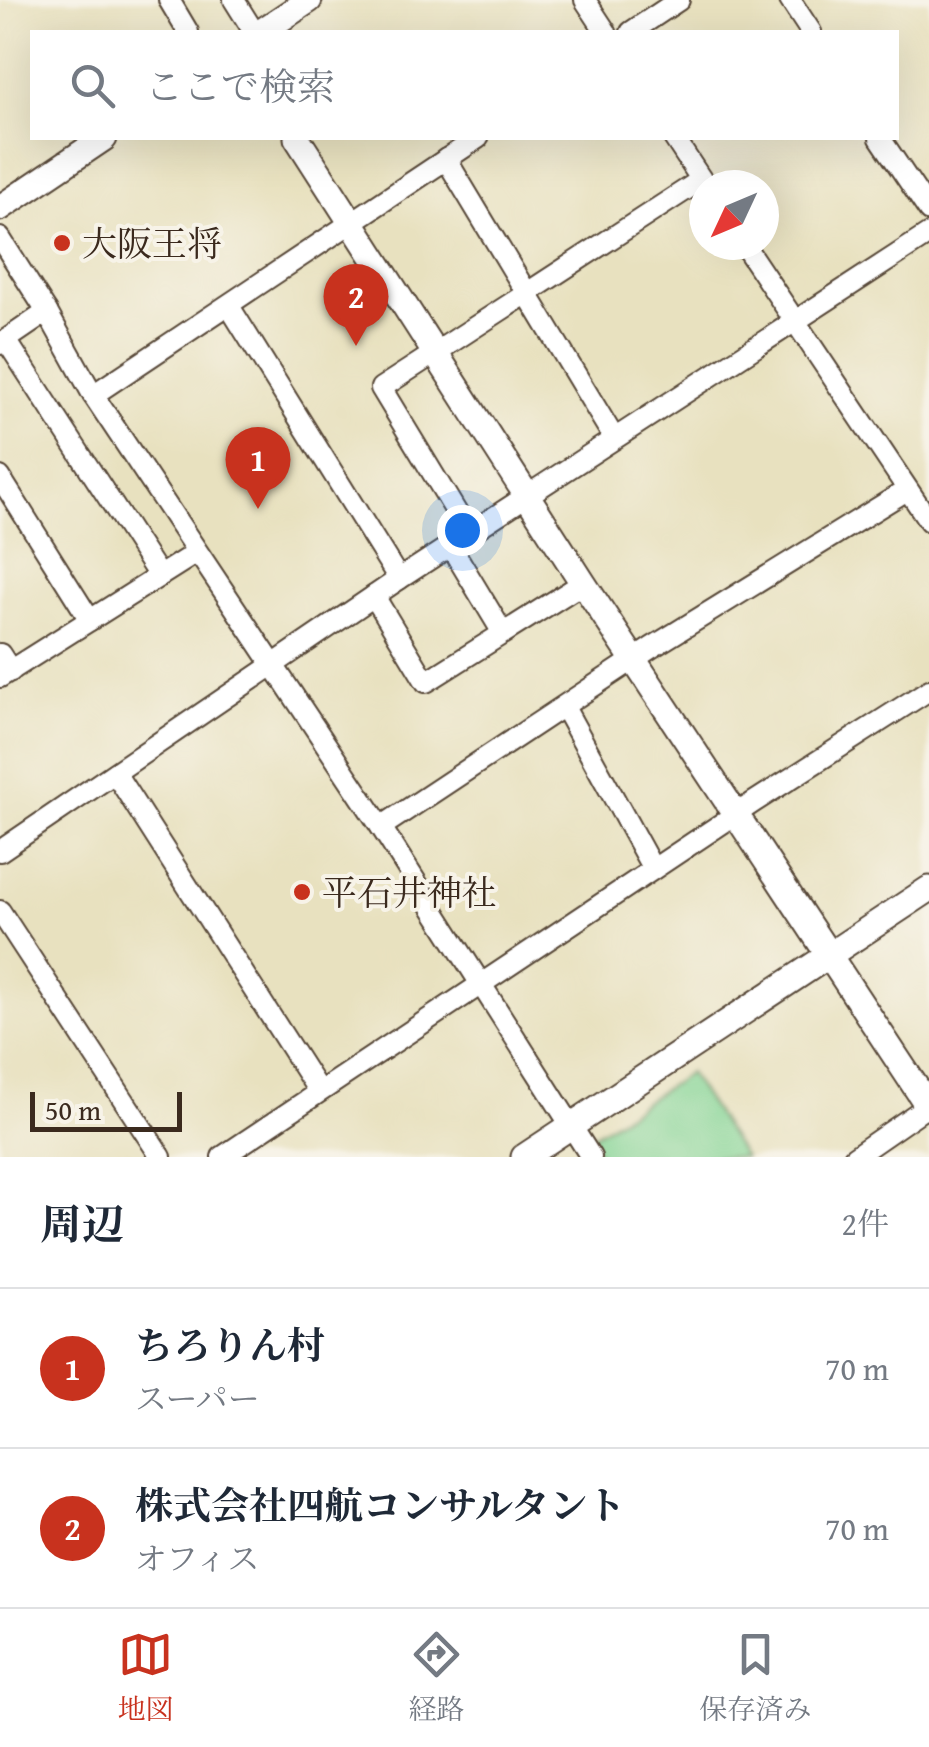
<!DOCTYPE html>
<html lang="ja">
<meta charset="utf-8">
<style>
:root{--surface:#fff;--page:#f6f6f7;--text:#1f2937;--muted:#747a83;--line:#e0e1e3;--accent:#c8321e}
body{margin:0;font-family:"Gentium Book Plus","Noto Serif JP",serif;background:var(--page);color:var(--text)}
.compass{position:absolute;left:689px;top:170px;width:90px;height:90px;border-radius:50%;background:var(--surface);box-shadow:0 10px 40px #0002;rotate:226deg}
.scale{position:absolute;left:30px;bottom:25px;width:152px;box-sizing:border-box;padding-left:10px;border:5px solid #3b2a1e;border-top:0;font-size:28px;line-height:35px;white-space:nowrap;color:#3b2a1e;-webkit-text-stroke:8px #f7f3e8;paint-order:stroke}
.you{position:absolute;left:462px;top:530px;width:35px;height:35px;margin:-25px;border:8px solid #fff;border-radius:50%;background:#1a73e8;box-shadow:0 0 0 15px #1a73e833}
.badge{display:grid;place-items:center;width:65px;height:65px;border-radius:50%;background:var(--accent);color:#fff;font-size:32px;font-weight:700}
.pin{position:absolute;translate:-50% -82px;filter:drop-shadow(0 2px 5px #0008)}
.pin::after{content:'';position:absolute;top:52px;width:35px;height:30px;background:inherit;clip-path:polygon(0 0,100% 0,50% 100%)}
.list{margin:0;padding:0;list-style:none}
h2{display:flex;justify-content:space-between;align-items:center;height:130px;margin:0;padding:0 40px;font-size:42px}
h2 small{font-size:32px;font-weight:400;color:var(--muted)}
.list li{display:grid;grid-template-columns:65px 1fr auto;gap:30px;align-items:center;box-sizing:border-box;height:160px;padding:0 40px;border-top:2px solid var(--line)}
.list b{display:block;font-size:38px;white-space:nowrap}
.list p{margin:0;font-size:32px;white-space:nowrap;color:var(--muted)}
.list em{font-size:32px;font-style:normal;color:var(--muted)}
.icon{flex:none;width:55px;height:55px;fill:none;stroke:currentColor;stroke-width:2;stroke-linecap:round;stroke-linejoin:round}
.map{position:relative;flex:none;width:929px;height:1157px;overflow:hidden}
.search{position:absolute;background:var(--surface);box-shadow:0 10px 40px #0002;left:30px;right:30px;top:30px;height:110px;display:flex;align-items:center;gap:25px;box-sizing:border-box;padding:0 35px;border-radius:0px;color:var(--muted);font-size:38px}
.sheet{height:450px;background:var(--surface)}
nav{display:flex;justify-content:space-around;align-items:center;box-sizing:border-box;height:140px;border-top:2px solid var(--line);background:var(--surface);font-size:28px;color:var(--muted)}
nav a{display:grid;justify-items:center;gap:5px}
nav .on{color:var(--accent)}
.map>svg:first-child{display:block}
.green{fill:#84d494;stroke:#607f59;stroke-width:2.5}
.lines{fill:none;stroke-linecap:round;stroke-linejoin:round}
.minor-casing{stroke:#554536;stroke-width:24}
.tertiary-casing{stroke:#554536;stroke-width:29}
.minor{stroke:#fff;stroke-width:20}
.tertiary{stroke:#fff;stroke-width:25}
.poi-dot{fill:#c8321e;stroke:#f7f3e8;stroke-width:4}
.labels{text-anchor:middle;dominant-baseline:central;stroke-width:8;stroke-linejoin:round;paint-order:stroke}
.poi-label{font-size:35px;fill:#3b2a1e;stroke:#f7f3e8;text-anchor:start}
</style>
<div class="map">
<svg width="929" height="1157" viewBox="0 0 929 1157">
<rect width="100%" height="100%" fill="#f7f3e8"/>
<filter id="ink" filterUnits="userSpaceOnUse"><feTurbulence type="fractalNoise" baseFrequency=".01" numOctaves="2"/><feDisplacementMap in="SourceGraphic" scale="20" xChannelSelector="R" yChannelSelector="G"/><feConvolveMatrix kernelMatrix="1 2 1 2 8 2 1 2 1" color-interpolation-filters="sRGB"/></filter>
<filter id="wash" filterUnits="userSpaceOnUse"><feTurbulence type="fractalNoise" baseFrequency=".0048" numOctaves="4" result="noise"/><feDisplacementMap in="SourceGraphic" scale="40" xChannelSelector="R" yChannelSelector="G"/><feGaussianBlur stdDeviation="2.25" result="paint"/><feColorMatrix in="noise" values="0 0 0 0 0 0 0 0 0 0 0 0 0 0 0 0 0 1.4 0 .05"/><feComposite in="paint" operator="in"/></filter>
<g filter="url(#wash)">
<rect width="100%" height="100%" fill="#e8e1bf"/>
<polygon class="green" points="689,1073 744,1157 601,1157 589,1138"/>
</g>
<g filter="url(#ink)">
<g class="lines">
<g class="minor-casing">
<g id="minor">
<polyline points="169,0 188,32"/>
<polyline points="234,0 254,32"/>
<polyline points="585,0 606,32"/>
<polyline points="790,0 811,32"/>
<polyline points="631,32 679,0"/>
<polyline points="674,138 705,185"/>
<polyline points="880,138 929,211"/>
<polyline points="446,159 614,438"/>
<polyline points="0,238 47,312 93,395 381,827 591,1157"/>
<polyline points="744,245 929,521"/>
<polyline points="229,306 399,579"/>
<polyline points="6,340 159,576"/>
<polyline points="0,344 47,312"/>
<polyline points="93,395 478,138"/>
<polyline points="0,477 90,620"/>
<polyline points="469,533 381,388 701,180"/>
<polyline points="450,545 503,633"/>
<polyline points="374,596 426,682 583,583"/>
<polyline points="0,654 11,671"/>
<polyline points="0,677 196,553"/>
<polyline points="564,707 653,869"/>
<polyline points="115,773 318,1090"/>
<polyline points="381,827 651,648 907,490"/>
<polyline points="0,851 399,579 929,234"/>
<polyline points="0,911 161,1157"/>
<polyline points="222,1157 754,802 929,690"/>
<polyline points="854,1157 929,1105"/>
</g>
</g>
<g class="tertiary-casing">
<g id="tertiary">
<polyline points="261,32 309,0"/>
<polyline points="297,138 583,583 929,1107"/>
<polyline points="0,208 104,138"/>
<polyline points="524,1157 929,889"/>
</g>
</g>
<use href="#minor" class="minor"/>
<use href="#tertiary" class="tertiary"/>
</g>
</g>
<g class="poi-dot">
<circle cx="62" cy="243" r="10"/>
<circle cx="302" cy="892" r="10"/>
</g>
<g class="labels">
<g class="poi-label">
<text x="82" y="243">大阪王将</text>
<text x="322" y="892">平石井神社</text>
</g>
</g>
</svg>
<svg class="compass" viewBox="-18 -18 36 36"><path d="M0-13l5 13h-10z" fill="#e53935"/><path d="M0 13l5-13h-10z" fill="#747a83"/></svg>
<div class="scale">50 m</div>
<div class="you"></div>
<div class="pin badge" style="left:258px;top:509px">1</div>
<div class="pin badge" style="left:356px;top:346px">2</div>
<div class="search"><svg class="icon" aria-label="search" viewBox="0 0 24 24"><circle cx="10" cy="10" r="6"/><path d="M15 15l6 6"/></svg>ここで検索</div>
</div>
<section class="sheet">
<h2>周辺<small>2件</small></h2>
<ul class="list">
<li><span class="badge">1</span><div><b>ちろりん村</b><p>スーパー</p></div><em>70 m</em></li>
<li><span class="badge">2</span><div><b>株式会社四航コンサルタント</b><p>オフィス</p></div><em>70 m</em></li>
</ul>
</section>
<nav>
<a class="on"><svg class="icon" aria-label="map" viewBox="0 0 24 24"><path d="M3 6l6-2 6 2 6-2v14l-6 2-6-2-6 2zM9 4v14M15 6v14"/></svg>地図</a>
<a><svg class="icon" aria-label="directions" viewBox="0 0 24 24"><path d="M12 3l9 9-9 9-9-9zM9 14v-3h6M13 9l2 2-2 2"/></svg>経路</a>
<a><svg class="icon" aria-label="saved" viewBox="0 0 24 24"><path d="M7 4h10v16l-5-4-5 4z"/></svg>保存済み</a>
</nav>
